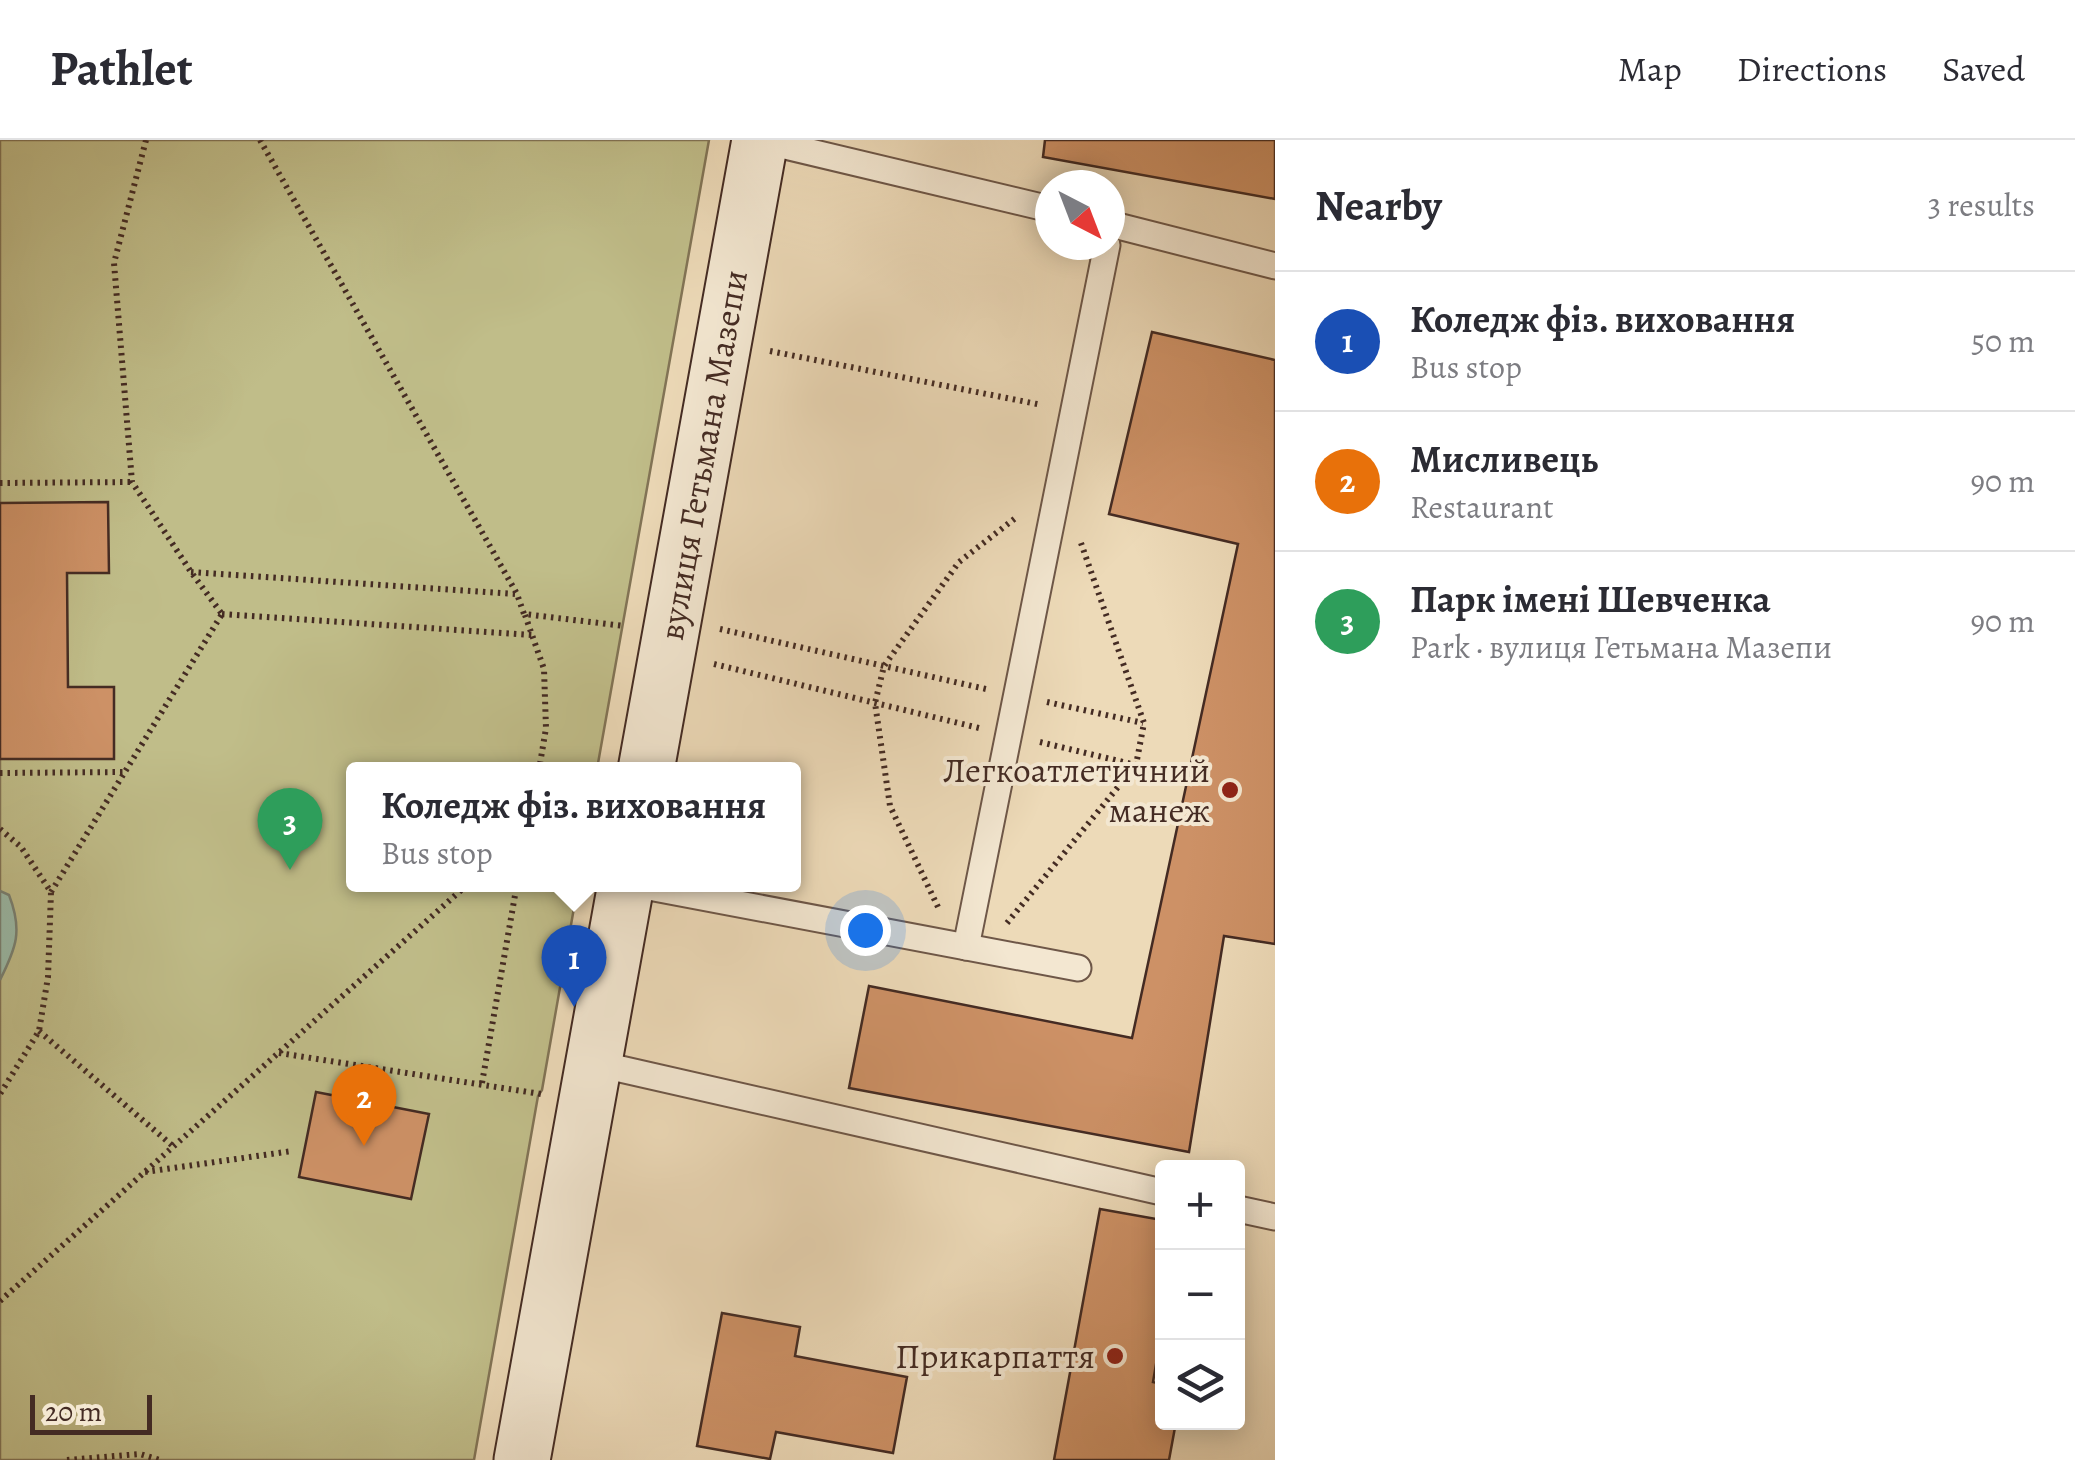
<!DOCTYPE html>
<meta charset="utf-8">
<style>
:root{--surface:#fff;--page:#f2f2f3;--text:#2b2b33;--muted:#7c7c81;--line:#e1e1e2;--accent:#8f2418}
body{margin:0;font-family:Alegreya,serif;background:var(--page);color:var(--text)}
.controls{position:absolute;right:30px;bottom:30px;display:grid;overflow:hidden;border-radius:10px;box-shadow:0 5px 25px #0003}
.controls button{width:90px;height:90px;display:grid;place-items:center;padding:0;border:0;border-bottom:2px solid var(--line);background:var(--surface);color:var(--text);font:50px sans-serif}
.compass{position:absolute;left:1035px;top:30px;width:90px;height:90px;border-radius:50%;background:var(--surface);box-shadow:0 5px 25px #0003;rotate:138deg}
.scale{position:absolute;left:30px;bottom:25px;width:122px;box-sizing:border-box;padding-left:10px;border:5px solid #442b23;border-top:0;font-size:28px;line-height:35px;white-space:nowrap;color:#442b23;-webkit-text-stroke:8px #f3e7d1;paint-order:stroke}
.you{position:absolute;left:865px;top:790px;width:35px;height:35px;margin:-25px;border:8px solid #fff;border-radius:50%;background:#1a73e8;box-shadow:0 0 0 15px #1a73e833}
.badge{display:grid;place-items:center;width:65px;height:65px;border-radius:50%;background:var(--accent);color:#fff;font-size:32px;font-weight:700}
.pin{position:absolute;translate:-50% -82px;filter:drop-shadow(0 2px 5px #0008)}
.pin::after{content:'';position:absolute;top:52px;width:35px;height:30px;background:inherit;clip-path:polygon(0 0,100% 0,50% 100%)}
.popup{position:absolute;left:346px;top:622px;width:455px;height:130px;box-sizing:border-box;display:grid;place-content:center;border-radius:10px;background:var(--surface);filter:drop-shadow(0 2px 8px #0005);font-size:32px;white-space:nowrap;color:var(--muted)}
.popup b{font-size:38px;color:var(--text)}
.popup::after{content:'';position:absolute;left:50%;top:100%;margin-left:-20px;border:20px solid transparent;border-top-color:var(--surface)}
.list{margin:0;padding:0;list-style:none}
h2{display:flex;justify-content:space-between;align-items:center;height:130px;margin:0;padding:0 40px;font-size:42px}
h2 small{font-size:32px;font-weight:400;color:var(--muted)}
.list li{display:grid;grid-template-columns:65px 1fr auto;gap:30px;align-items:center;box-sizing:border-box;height:140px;padding:0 40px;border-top:2px solid var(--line)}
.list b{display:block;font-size:38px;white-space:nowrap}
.list p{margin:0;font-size:32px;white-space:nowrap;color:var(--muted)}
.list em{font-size:32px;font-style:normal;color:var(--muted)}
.icon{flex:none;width:55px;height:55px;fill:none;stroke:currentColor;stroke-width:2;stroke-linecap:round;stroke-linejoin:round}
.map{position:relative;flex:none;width:1275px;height:1320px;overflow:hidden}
header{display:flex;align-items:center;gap:60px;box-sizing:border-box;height:140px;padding:0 50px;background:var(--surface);border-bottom:2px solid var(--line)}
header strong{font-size:48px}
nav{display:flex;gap:55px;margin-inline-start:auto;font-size:35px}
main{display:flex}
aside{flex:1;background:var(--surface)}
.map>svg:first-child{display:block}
.green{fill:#c0bd89;stroke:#827456;stroke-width:2.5}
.water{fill:#9abba9;stroke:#788173;stroke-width:2.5}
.building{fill:#cd9166;stroke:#442b23;stroke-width:2.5}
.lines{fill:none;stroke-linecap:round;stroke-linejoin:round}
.lane-casing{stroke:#6e5748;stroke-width:29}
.secondary-casing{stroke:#442b23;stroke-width:59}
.path{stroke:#442b23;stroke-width:6;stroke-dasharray:2.5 5;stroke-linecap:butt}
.lane{stroke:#f3e7d1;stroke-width:25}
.secondary{stroke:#f3e7d1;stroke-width:55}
.poi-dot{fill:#8f2418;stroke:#f3e7d1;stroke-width:4}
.labels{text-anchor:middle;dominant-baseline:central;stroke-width:8;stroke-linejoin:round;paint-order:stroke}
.street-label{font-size:35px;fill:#442b23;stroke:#f3e7d1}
.poi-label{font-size:35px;fill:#442b23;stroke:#f3e7d1;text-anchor:end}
</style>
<header>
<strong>Pathlet</strong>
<nav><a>Map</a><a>Directions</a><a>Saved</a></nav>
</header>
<main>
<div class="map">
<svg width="1275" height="1320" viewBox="0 0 1275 1320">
<rect width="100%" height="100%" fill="#eddab8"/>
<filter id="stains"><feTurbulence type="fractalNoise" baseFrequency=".002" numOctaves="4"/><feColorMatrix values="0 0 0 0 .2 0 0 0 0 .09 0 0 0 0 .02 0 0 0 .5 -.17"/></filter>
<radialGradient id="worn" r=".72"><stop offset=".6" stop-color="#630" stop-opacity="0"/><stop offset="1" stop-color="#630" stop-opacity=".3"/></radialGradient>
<polygon class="green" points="0,0 709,0 597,629 354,630 354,744 578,745 542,950 538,956 474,1320 0,1320"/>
<path class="water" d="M0 751 9 755C23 791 16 808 0 840Z"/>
<g class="building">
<polygon points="1045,0 1275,0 1275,59 1043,17"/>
<polygon points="1152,192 1275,220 1275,804 1224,796 1189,1012 849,948 869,846 1132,898 1238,404 1109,374"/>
<polygon points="108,362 109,433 67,433 68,547 114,547 114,619 0,619 0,363"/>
<polygon points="316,952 429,974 411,1059 299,1037"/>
<polygon points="1100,1069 1162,1080 1162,1189 1153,1242 1162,1244 1162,1282 1176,1282 1169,1320 1054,1320"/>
<polygon points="722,1173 800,1187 795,1216 907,1237 893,1313 776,1292 770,1319 697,1306"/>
</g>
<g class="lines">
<g class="lane-casing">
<g id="lane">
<polyline points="760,0 1050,69"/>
<polyline points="1110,84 1275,126"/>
<polyline points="633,744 1078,828"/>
<polyline points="966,807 1107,105"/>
<polyline points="594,923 1162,1052"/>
<polyline points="1238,1069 1275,1077"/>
</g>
</g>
<g class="secondary-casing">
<g id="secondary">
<polyline points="646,630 760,0"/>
<polyline points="522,1320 626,744"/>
</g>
</g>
<g class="path">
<polyline points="146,0 114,123 132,342 191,432 222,474"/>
<polyline points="260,0 517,454 524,474 624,486"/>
<polyline points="770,211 1042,265"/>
<polyline points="0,343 132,342"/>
<polyline points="191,432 515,454"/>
<polyline points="222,474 532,495"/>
<polyline points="525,475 544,529 546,588 539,630"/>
<polyline points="720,489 986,549"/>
<polyline points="714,524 979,588"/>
<polyline points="1047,562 1143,583"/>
<polyline points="1040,602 1136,625"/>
<polyline points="0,633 124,632"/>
<polyline points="0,689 21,707 51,752 48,837 39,891 0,954"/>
<polyline points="51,752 222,474"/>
<polyline points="938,767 890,666 875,563 884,526 959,422 1018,376"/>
<polyline points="1007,783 1136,625 1144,583 1081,403"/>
<polyline points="39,891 174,1007"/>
<polyline points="279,913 541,954"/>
<polyline points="482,943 517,744"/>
<polyline points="145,1032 292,1011"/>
<polyline points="0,1161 468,744"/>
<polyline points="67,1320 140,1314 160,1320"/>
</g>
<use href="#lane" class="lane"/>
<use href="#secondary" class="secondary"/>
</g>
<g class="poi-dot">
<circle cx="1230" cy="650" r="10"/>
<circle cx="1115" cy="1216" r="10"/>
</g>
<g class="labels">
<g class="street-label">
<text transform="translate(703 315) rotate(-80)">вулиця Гетьмана Мазепи</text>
</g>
<g class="poi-label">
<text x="1210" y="630">Легкоатлетичний<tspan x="1210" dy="40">манеж</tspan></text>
<text x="1095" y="1216">Прикарпаття</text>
</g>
</g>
<rect width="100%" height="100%" filter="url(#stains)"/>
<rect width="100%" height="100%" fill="url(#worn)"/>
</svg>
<div class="controls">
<button>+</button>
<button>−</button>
<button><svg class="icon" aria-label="layers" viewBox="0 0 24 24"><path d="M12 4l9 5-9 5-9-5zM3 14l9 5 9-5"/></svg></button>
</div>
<svg class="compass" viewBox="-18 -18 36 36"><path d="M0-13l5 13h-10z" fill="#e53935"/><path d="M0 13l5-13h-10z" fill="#7c7c81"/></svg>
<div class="scale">20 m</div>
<div class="you"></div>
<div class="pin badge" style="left:574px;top:867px;background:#1a4fb4">1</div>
<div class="popup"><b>Коледж фіз. виховання</b>Bus stop</div>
<div class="pin badge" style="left:364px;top:1006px;background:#e8710a">2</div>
<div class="pin badge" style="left:290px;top:730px;background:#2e9e5b">3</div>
</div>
<aside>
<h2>Nearby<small>3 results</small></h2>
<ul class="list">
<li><span class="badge" style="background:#1a4fb4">1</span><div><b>Коледж фіз. виховання</b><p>Bus stop</p></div><em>50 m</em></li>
<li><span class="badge" style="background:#e8710a">2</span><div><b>Мисливець</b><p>Restaurant</p></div><em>90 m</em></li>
<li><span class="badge" style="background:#2e9e5b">3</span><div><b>Парк імені Шевченка</b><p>Park · вулиця Гетьмана Мазепи</p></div><em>90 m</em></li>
</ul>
</aside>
</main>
